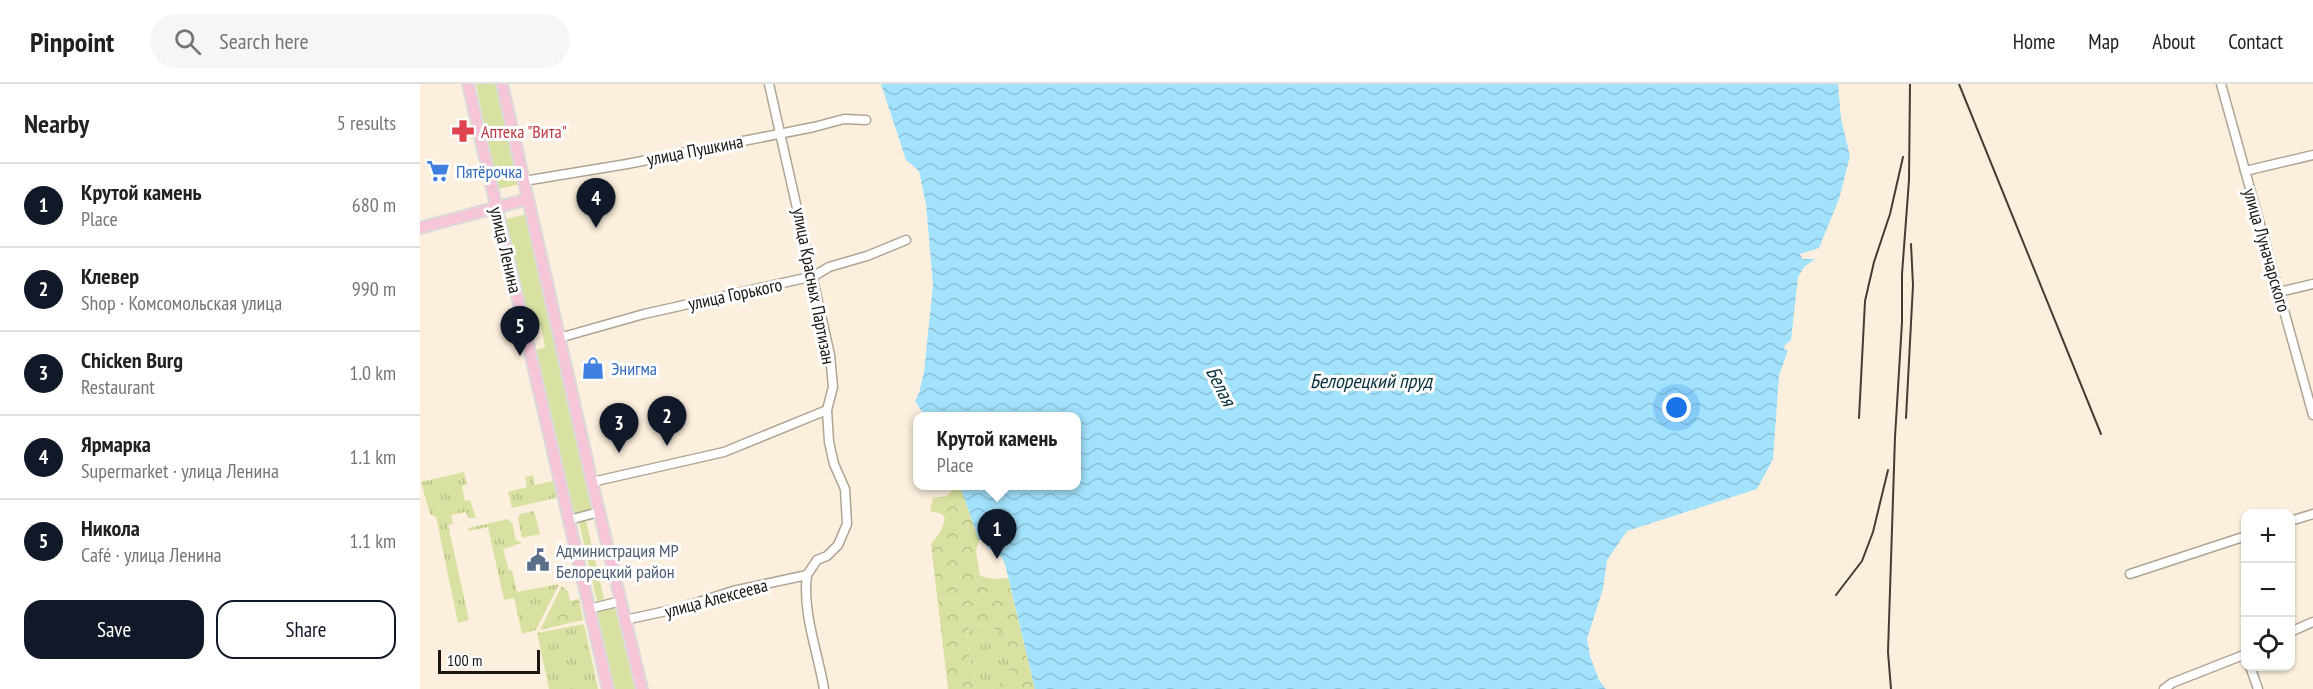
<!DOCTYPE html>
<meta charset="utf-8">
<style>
:root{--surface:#fff;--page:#f6f6f6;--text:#202124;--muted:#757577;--line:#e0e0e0;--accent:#111827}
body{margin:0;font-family:"PT Sans Narrow",sans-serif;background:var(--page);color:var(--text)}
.controls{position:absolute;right:18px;bottom:18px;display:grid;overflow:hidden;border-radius:12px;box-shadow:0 2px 4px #0004}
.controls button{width:54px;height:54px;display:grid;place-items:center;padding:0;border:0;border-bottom:2px solid var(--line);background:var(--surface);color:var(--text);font:30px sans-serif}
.scale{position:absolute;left:18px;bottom:15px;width:102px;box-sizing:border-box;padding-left:6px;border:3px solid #1a150f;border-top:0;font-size:16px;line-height:21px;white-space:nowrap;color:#1a150f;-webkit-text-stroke:4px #fefefe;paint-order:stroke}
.you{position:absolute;left:1257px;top:324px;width:21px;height:21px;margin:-15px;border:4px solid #fff;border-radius:50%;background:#1a73e8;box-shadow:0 0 0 9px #1a73e833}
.badge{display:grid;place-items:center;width:39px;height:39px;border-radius:50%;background:var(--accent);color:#fff;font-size:20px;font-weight:700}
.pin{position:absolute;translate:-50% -50px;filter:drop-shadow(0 2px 3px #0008)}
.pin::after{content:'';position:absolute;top:32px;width:21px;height:18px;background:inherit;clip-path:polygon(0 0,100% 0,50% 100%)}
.popup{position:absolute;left:493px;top:328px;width:168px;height:78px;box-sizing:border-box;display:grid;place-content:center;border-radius:12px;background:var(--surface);filter:drop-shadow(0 2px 4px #0005);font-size:20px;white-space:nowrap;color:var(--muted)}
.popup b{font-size:22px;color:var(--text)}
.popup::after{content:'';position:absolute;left:50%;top:100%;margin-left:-12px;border:12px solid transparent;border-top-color:var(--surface)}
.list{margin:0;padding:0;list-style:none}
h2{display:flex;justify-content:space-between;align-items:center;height:78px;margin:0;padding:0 24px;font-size:26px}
h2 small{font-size:20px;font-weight:400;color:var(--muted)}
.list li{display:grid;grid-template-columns:39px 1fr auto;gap:18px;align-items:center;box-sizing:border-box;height:84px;padding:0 24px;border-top:2px solid var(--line)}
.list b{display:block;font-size:22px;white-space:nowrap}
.list p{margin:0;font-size:20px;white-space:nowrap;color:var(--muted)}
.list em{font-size:20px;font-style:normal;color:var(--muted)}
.actions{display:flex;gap:12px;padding:18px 24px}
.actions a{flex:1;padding:14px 0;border:2px solid var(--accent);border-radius:18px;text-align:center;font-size:21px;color:var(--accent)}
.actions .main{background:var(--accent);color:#fff}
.icon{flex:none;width:33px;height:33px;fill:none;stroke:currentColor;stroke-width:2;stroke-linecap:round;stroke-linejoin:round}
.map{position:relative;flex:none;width:1893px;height:605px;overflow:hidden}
header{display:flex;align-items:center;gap:36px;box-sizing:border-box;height:84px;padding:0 30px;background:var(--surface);border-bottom:2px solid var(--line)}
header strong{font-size:28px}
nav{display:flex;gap:33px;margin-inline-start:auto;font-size:21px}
.search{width:420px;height:54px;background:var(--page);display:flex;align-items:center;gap:15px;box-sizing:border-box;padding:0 21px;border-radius:33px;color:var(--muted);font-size:22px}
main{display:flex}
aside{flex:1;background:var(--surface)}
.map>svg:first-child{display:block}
.grass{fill:url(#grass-tufts)}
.forest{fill:url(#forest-crowns)}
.park{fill:#d8e1a1}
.water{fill:url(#water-waves)}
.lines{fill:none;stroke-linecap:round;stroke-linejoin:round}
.minor-casing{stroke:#b0a494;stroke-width:11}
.major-casing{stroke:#dadad9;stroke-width:14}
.minor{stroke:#fff;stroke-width:8}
.major{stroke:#f6c5d7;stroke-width:10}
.rail{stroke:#443d35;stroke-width:2}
.labels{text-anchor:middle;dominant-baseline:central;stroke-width:6;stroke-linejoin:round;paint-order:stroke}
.health-label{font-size:18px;fill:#be3a42;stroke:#fefefe;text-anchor:start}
.street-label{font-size:18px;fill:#1a150f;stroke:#fefefe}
.shop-label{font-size:18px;fill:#366cbe;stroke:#fefefe;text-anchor:start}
.service-label{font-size:18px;fill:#4e5e75;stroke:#fefefe;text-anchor:start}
.water-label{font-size:20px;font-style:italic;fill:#08303d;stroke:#fefefe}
</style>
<header>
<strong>Pinpoint</strong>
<div class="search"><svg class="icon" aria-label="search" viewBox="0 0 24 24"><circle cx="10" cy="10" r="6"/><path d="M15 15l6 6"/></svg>Search here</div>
<nav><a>Home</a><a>Map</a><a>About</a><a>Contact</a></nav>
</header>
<main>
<aside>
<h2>Nearby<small>5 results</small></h2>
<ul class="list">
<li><span class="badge">1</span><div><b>Крутой камень</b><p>Place</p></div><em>680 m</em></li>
<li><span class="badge">2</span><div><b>Клевер</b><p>Shop · Комсомольская улица</p></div><em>990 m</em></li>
<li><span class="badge">3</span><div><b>Chicken Burg</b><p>Restaurant</p></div><em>1.0 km</em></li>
<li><span class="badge">4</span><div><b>Ярмарка</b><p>Supermarket · улица Ленина</p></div><em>1.1 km</em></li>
<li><span class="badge">5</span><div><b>Никола</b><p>Café · улица Ленина</p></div><em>1.1 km</em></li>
</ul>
<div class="actions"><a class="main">Save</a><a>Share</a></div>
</aside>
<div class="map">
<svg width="1893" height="605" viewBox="0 0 1893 605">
<defs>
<pattern id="grass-tufts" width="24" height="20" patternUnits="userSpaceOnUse" patternTransform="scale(1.5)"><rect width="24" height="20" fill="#d8e1a1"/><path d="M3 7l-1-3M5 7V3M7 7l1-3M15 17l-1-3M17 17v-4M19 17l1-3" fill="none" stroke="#b9c089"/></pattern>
<pattern id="forest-crowns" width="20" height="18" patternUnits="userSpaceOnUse" patternTransform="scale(1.5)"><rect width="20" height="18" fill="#d8e1a1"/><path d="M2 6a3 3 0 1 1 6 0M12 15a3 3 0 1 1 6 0" fill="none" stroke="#b9c089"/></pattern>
<pattern id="water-waves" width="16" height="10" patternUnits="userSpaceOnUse" patternTransform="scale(1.5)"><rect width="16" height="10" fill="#a2e2fc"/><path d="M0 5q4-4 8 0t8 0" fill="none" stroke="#8bc1d7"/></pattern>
</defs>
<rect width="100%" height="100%" fill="#fcefdd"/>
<g class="grass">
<polygon points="44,388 47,400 42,402 45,417 50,416 56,434 48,434 46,428 31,431 33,440 28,441 49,536 38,539 16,433 10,430 1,398"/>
<polygon points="113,391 115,401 137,396 140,413 92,424 88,408 107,403 105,393"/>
<polygon points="114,427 120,450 102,454 98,434 100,430"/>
<polygon points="88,435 92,439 96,456 102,459 83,465 89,487 92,486 97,508 139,500 116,546 102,550 94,514 84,516 68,443 49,447 48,444"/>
<polygon points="551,530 555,542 571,543 585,550 591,590 572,605 555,605 547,555"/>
<polygon points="164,540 178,605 129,605 117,549"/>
</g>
<g class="forest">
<polygon points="536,402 540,402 559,456 556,467 560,492 573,495 588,494 615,605 572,605 590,590 585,550 571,543 555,542 551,531 547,555 555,605 528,605 511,460 521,447 525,435 522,430 510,427 513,414 527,412"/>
<polygon points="142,502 148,508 150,517 159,515 163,536 120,546"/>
</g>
<g class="park">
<polygon points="56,0 77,0 100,100 78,105"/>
<path d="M106 130 173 422C167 430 160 429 151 429L114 267 125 263 121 242 109 245 84 136Z"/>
<polygon points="166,436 184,515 177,517 159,438"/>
<polygon points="181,524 195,524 215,605 193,605 173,528"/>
</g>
<polygon class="water" points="461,0 1418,0 1421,35 1430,72 1419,115 1399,164 1380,170 1382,175 1395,175 1384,183 1378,193 1371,256 1365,261 1364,265 1368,266 1359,292 1353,375 1337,405 1207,447 1187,476 1183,505 1167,555 1170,572 1179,596 1186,605 615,605 586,484 582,473 575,470 574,466 568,465 564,456 559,456 540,402 656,402 656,332 505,332 495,317 499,309 504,288 513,201 506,120 499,87 486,76"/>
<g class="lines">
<g class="minor-casing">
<g id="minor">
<polyline points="349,0 410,271 413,303 407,326 409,358 414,380 425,405 427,440 418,461 407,472 397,476 387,491"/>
<polyline points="1801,0 1893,331"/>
<polyline points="1825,87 1893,71"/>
<polyline points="104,97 207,80 394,43 424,35 446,36"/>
<polyline points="1859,208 1893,200"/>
<polyline points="139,254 224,230 394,192 409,183 447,172 486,156"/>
<polyline points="172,398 304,368 407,326"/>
<polyline points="149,436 179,428"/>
<polyline points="1870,437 1893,430"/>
<polyline points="1710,490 1826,452"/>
<polyline points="169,525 201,517"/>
<path d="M205 536 260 524 313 507 387 491C382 529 398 568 404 605"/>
<polyline points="1870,548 1893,538"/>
<polyline points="1830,582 1838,605"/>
<polyline points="1744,605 1752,599 1826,570"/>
</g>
</g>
<g class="major-casing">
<g id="major">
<polyline points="48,0 188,605"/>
<polyline points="82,0 172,398 222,605"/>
<polyline points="0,144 108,115"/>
</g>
</g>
<use href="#minor" class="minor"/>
<use href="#major" class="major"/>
<g class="rail">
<polyline points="1539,0 1681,350"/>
<polyline points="1439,334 1445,217 1454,178 1470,130 1483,73"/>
<polyline points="1486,334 1493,201 1491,160"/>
<polyline points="1416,511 1442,477 1453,448 1468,386"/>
<polyline points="1471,605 1468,568 1475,353 1482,238 1482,190 1489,96 1490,0"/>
</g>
</g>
<defs>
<g id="pharmacy-bare" transform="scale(1.8)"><path d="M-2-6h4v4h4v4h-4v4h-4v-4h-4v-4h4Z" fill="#e0444e" stroke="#fefefe" stroke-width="2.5" paint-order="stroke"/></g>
<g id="supermarket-bare" transform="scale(1.8)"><path d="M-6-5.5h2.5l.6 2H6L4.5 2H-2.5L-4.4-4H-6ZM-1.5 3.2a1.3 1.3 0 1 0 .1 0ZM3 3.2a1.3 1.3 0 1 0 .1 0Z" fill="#3f7fe0" stroke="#fefefe" stroke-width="2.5" paint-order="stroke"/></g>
<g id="shop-bare" transform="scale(1.8)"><path d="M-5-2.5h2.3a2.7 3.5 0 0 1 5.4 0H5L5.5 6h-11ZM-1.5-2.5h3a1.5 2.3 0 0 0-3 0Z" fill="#3f7fe0" stroke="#fefefe" stroke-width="2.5" paint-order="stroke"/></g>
<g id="civic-bare" transform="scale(1.8)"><path d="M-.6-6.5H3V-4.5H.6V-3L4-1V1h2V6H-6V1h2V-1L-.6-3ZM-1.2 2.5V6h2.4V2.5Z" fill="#5c6f8a" stroke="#fefefe" stroke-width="2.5" paint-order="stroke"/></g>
</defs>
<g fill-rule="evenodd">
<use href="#pharmacy-bare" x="43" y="47"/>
<use href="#supermarket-bare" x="18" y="87"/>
<use href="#shop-bare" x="173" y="284"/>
<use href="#civic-bare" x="118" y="476"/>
</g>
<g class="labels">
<g class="health-label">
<text x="61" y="47">Аптека "Вита"</text>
</g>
<g class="street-label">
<text transform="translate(275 66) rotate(-11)">улица Пушкина</text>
<text transform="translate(86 166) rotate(77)">улица Ленина</text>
<text transform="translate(1847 166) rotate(74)">улица Луначарского</text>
<text transform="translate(394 202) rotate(79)">улица Красных Партизан</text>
<text transform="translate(315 210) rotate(-12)">улица Горького</text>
<text transform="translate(296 514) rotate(-15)">улица Алексеева</text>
</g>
<g class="shop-label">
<text x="36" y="87">Пятёрочка</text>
<text x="191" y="284">Энигма</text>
</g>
<g class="service-label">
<text x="136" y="466">Администрация МР<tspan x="136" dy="21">Белорецкий район</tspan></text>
</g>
<g class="water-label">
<text x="951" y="297">Белорецкий пруд</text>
<text transform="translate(801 302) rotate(63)">Белая</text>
</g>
</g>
</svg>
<div class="controls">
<button>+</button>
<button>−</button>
<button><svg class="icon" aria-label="locate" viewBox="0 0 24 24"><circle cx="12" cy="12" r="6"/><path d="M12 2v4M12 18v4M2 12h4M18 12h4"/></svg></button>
</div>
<div class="scale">100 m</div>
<div class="you"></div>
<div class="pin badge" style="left:577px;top:475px">1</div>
<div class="popup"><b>Крутой камень</b>Place</div>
<div class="pin badge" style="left:247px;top:362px">2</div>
<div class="pin badge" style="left:199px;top:369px">3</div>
<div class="pin badge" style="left:176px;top:144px">4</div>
<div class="pin badge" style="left:100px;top:272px">5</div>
</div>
</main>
